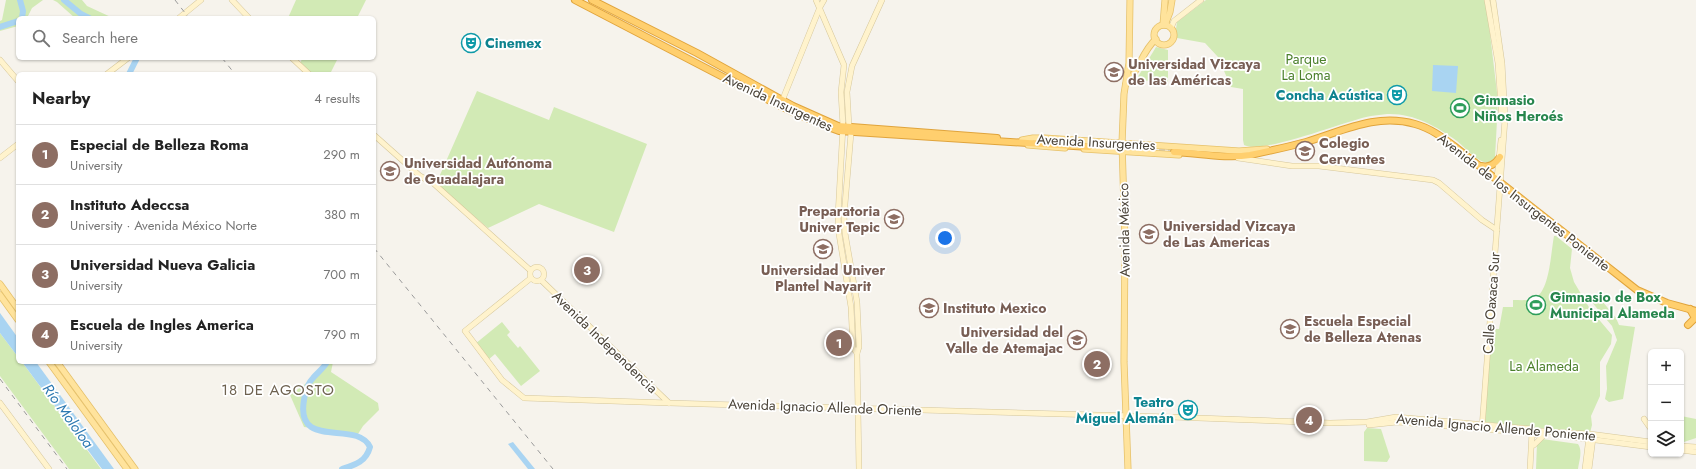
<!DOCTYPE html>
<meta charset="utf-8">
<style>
:root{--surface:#fff;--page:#f2f2f2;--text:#222;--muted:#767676;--line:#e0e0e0;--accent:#d93025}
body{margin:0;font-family:Jost,sans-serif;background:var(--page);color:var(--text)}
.controls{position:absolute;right:12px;bottom:12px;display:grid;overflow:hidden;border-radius:6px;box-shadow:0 1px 3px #0004}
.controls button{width:36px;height:36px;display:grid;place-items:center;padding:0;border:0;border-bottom:1px solid var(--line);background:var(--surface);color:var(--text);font:20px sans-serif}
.you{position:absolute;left:945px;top:238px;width:14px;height:14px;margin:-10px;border:3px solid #fff;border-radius:50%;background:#1a73e8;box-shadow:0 0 0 6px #1a73e833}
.badge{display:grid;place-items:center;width:26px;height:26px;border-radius:50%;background:var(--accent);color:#fff;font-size:13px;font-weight:700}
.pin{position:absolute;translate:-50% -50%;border:2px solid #fff;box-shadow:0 1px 4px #0006}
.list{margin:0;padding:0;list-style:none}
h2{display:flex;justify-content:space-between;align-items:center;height:52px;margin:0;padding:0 16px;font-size:17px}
h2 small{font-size:13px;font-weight:400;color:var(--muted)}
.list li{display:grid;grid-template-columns:26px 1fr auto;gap:12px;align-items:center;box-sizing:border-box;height:60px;padding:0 16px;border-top:1px solid var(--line)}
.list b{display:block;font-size:15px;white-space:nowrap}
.list p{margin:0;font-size:13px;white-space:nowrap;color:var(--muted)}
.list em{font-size:13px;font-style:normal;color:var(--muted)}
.icon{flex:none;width:22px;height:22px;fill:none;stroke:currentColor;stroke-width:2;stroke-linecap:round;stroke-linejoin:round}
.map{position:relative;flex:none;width:1696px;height:469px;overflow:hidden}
.search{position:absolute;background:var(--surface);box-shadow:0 1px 3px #0004;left:16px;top:16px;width:360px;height:44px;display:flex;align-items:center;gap:10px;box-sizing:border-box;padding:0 14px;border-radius:6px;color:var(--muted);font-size:15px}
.panel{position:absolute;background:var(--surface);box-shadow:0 1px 3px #0004;left:16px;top:72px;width:360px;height:292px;border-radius:6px}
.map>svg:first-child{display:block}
.green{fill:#d2eab5}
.water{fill:#a9d4f2}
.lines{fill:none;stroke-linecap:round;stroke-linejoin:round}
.river{stroke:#a9d4f2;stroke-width:6}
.highway-tunnel{stroke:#d4d0c8;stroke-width:6;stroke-dasharray:6 3;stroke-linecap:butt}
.secondary-casing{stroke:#d6c79b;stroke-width:6}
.primary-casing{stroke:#e6c16a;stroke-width:7}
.highway-casing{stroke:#e0a43c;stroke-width:8}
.secondary{stroke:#fff3cd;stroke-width:5}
.primary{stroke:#ffe39c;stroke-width:5.5}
.highway{stroke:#ffcf6e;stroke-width:6}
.rail{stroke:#9a9a9a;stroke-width:1;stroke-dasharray:5 5;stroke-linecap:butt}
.labels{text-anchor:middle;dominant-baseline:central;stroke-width:3.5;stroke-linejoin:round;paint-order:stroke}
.culture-label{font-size:14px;font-weight:bold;fill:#0d838f;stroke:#fff;text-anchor:end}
.park-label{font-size:14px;fill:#4a7f2a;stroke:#fff}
.education-label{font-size:14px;font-weight:bold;fill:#785e54;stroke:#fff;text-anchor:start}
.leisure-label{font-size:14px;font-weight:bold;fill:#27864d;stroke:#fff;text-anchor:start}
.street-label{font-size:14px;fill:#4b4439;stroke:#fff}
.neighbourhood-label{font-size:15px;letter-spacing:1px;fill:#6e6250;stroke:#fff}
.water-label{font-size:15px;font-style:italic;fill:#2e7ab2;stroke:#fff}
</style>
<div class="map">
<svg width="1696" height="469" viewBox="0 0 1696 469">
<rect width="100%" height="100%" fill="#f6f3ec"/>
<g class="green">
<polygon points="6,0 43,0 32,8 27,18 18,18 18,26 0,31 0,21 2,20"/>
<polygon points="53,0 82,0 87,6 113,18 75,18 57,2"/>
<polygon points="296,0 366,0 357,18 288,18"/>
<path d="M1206 0H1486L1498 101 1495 158 1489 163C1478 163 1466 148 1457 141 1436 126 1413 113 1387 114 1382 115 1376 115 1371 116 1347 120 1263 155 1244 145L1243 140V89L1231 87 1218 57 1205 43 1177 38 1176 29 1177 22Z"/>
<polygon points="1156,47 1168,50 1168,82 1136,80"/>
<polygon points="301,58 338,58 330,74 312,74 300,63 302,59"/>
<polygon points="477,91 549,120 554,107 647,144 614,232 539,204 488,228 436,184"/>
<path d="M1554 236H1556L1572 249 1570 268 1574 282 1590 309 1612 335 1611 344 1600 362V396L1591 416 1592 425 1590 433 1484 422 1492 329H1499L1503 307H1513V300C1521 300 1528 301 1535 298 1550 291 1551 250 1554 236Z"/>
<polygon points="1598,296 1616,318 1619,325 1635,327 1623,399 1609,402 1605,399 1607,389 1606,366 1617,340 1612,326 1590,300"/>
<polygon points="502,322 510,332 507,335 518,348 520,346 540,371 521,386 495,354 488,360 475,344"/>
<polygon points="0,333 18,357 18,362 22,362 101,469 69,469 64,462 0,376"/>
<polygon points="324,362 333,362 331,372 378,403 379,410 363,426 358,434 304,427 290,395 312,379"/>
<polygon points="1681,416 1696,419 1696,438 1681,443"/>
<polygon points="1367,428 1381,429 1390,457 1387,462 1364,461 1364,432"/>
<path d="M1542 439 1578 444C1583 451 1579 461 1578 469H1536L1537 443Z"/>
</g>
<g class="water">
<polygon points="1433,65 1458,66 1456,93 1432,91"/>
<polygon points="0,313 18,338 18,357 0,333"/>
<polygon points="22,362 36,362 114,469 102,469"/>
<polygon points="513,442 535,469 528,469 508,444"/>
</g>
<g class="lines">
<g class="river">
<polyline points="20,0 23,11 22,18"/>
<polyline points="64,0 81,14 89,18"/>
<polyline points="0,27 18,21"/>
<polyline points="129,74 137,58"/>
<path d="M327 362C324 368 317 373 313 378 307 384 305 392 304 400 295 451 357 419 370 447 366 462 355 465 342 469"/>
</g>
<polyline class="highway-tunnel" points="1096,147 1174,152"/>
<g class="secondary-casing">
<g id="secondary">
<polyline points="232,0 249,18"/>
<polyline points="816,0 844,65 841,92 843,126 838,216 839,234 851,307 853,348 857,353"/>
<polyline points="1487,0 1498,63 1502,120"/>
<polyline points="179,18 201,0"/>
<polyline points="1171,28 1174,21 1201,0"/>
<polyline points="292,58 309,74"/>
<polyline points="0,60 18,81"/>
<polyline points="107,74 128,58"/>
<polyline points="780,106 820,7 824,0"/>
<polyline points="374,135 420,176 433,183 530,270"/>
<polyline points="0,158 18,144"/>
<polyline points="1238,158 1292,166 1319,166 1433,180 1439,183 1482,220 1497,230"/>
<polyline points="1497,178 1501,140"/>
<circle cx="537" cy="274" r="7"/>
<polyline points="531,278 465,331 502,380 524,398 669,403 1171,417 1330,423 1367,422 1396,417 1532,429 1534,431 1590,434 1651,442"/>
<polyline points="541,280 669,403"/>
<polyline points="0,403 49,469"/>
<polyline points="1644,419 1651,429"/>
<polyline points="1369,425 1397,422 1531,433 1534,435 1544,434"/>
<polyline points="1482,428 1505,119 1502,63 1493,0"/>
<polyline points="1556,435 1651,447"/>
<polyline points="1534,445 1544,435"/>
<polyline points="1681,446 1696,447"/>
<polyline points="1681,450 1696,452"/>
<polyline points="859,469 857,353 859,347 857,302 845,233 844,216 851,133 849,127 847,92 852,66 882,0"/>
<polyline points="1530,469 1532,432"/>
<polyline points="1585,469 1589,437"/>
<polyline points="1589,469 1593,438"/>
</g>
</g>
<g class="primary-casing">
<g id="primary">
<polyline points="1163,25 1165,0"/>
<polyline points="1165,25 1170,12 1172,0"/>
<circle cx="1164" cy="35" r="10"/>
<path d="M1126 84C1139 71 1142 51 1156 39"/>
<polyline points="1022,140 1033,138 1044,138 1239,151 1267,149"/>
<polyline points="1028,145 1065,148"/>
<polyline points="1084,149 1179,155"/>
<polyline points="0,284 18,309"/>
<polyline points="0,295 18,320"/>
<polyline points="49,362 127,469"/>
<polyline points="57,362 135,469"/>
<polyline points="1128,469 1124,362 1125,240 1122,143 1124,94 1129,63 1130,0"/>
</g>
</g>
<g class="highway-casing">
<g id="highway">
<path d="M575 0C624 26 674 51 723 77 761 96 799 117 839 131L1089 147"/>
<polyline points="592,0 697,53 793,106 838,126 997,138"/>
<path d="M1174 152C1198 153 1226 159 1250 155 1269 151 1288 147 1306 142 1343 131 1376 113 1415 124 1430 128 1442 137 1454 146L1637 290 1667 303 1696 311"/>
<path d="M1481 166C1490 168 1495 164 1500 157"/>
<polyline points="1688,325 1695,318 1690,309"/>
</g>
</g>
<use href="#secondary" class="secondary"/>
<use href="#primary" class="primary"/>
<use href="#highway" class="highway"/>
<g class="rail">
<polyline points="175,0 189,18"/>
<polyline points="222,58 235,74"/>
<polyline points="374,248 553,469"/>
<polyline points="0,379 67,469"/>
</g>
</g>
<defs>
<g id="theatre-ring" transform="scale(1)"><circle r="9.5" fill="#fff" stroke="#0f9aa8" stroke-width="1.5"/><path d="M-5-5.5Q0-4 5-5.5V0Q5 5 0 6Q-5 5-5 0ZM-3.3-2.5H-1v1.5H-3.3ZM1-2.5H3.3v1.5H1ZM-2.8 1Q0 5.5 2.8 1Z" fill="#0f9aa8"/></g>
<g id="university-ring" transform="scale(1)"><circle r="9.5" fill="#fff" stroke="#8d6e63" stroke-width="1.5"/><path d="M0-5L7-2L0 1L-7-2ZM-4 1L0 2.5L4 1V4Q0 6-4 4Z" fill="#8d6e63"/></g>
<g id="stadium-ring" transform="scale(1)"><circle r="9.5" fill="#fff" stroke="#2e9e5b" stroke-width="1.5"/><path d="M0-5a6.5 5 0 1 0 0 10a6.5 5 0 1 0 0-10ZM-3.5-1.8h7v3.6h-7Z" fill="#2e9e5b"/></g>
</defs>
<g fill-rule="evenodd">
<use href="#theatre-ring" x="471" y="43"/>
<use href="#university-ring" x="1114" y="72"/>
<use href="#theatre-ring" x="1397" y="95"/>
<use href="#stadium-ring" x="1460" y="108"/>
<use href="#university-ring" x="1305" y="151"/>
<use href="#university-ring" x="390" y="171"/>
<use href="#university-ring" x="894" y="219"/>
<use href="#university-ring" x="1149" y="234"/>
<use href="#university-ring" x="823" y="249"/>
<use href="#stadium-ring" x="1536" y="305"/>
<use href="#university-ring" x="929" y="308"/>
<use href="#university-ring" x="1290" y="329"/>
<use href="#university-ring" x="1077" y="340"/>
<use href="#theatre-ring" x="1188" y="410"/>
</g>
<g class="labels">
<g class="culture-label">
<text x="485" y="43" text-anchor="start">Cinemex</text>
<text x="1383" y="95">Concha Acústica</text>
<text x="1174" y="402">Teatro<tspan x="1174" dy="16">Miguel Alemán</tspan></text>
</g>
<g class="park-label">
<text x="1306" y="59">Parque<tspan x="1306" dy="16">La Loma</tspan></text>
<text x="1544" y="366">La Alameda</text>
</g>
<g class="education-label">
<text x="1128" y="64">Universidad Vizcaya<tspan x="1128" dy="16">de las Américas</tspan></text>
<text x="1319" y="143">Colegio<tspan x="1319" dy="16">Cervantes</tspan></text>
<text x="404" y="163">Universidad Autónoma<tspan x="404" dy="16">de Guadalajara</tspan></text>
<text x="880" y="211" text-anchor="end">Preparatoria<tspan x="880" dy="16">Univer Tepic</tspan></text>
<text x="1163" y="226">Universidad Vizcaya<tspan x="1163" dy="16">de Las Americas</tspan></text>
<text x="823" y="270" text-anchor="middle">Universidad Univer<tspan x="823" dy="16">Plantel Nayarit</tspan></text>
<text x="943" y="308">Instituto Mexico</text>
<text x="1304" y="321">Escuela Especial<tspan x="1304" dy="16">de Belleza Atenas</tspan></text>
<text x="1063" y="332" text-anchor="end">Universidad del<tspan x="1063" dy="16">Valle de Atemajac</tspan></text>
</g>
<g class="leisure-label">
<text x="1474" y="100">Gimnasio<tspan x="1474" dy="16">Niños Heroés</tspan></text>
<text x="1550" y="297">Gimnasio de Box<tspan x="1550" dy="16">Municipal Alameda</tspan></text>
</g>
<g class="street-label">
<text transform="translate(778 102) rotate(25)">Avenida Insurgentes</text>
<text transform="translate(1096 142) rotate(3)">Avenida Insurgentes</text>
<text transform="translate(1524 202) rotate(38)">Avenida de los Insurgentes Poniente</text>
<text transform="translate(1124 230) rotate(-91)">Avenida México</text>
<text transform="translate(1491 303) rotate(-86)">Calle Oaxaca Sur</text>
<text transform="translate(605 342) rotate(44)">Avenida Independencia</text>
<text transform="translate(825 407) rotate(2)">Avenida Ignacio Allende Oriente</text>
<text transform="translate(1496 427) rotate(5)">Avenida Ignacio Allende Poniente</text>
</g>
<g class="neighbourhood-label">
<text x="278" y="390">18 DE AGOSTO</text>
</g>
<g class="water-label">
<text transform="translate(68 416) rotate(54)">Río Mololoa</text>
</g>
</g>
</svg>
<div class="controls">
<button>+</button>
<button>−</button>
<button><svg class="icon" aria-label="layers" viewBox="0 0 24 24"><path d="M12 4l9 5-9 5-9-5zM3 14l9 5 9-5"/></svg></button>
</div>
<div class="you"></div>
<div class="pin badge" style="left:839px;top:343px;background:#8d6e63">1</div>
<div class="pin badge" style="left:1097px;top:364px;background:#8d6e63">2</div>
<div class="pin badge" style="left:587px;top:270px;background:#8d6e63">3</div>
<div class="pin badge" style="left:1309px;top:420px;background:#8d6e63">4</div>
<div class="search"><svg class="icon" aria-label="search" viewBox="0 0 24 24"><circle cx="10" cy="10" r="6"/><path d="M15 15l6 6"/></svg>Search here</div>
<section class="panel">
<h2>Nearby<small>4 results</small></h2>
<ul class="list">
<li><span class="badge" style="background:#8d6e63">1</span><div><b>Especial de Belleza Roma</b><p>University</p></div><em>290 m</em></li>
<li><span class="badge" style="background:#8d6e63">2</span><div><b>Instituto Adeccsa</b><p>University · Avenida México Norte</p></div><em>380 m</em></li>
<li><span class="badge" style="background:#8d6e63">3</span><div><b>Universidad Nueva Galicia</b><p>University</p></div><em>700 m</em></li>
<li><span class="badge" style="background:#8d6e63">4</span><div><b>Escuela de Ingles America</b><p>University</p></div><em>790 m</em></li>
</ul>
</section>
</div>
